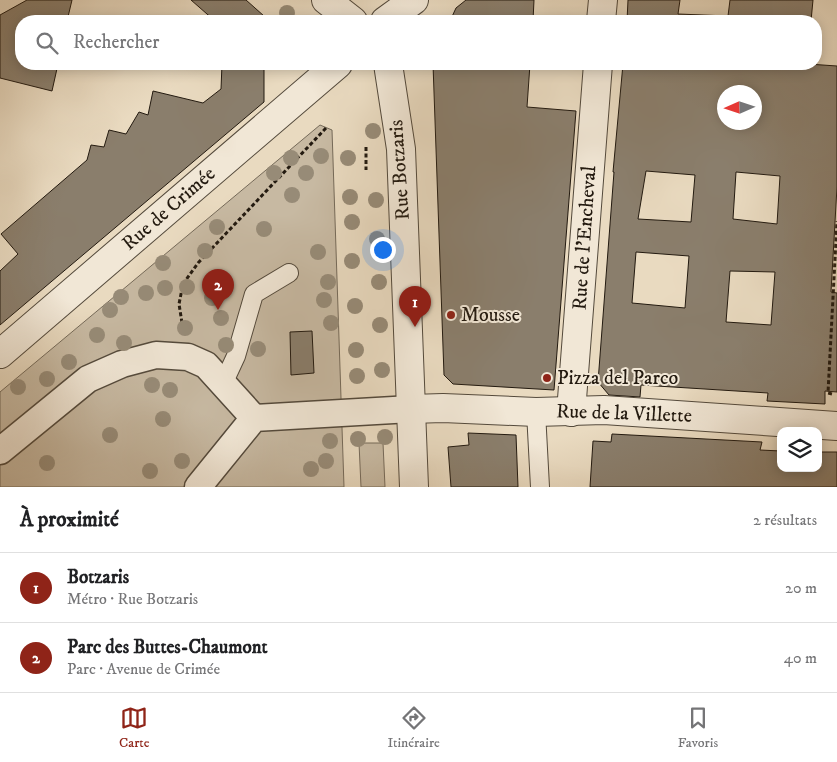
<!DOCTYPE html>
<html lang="fr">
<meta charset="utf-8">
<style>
:root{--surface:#fff;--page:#f2f2f2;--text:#202124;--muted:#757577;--line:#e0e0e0;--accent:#8f2418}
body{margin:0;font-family:"IM FELL DW Pica",serif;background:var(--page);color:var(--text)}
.controls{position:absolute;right:15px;bottom:15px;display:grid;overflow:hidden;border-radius:10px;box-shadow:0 2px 12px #0003}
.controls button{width:45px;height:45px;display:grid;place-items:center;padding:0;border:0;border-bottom:1px solid var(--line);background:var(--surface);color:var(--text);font:25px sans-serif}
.compass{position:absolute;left:717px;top:85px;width:45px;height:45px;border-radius:50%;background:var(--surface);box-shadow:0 2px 12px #0003;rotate:267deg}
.you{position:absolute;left:382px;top:249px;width:18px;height:18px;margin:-12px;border:4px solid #fff;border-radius:50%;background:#1a73e8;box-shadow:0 0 0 8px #1a73e833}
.badge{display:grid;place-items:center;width:32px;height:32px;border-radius:50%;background:var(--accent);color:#fff;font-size:16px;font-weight:700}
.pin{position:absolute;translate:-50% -41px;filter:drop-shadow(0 1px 2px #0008)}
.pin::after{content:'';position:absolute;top:26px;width:18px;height:15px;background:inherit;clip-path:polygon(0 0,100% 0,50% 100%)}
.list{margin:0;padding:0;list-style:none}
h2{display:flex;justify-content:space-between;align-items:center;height:65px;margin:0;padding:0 20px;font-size:21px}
h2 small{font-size:16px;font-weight:400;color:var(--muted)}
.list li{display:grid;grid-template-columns:32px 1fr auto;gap:15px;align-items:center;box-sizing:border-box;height:70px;padding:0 20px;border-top:1px solid var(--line)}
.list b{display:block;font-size:19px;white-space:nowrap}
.list p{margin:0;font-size:16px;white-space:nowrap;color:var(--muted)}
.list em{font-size:16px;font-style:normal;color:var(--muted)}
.icon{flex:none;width:28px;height:28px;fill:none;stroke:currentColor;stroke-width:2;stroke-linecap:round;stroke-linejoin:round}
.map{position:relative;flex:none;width:837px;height:487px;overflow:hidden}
.search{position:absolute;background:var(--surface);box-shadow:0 2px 12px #0003;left:15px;right:15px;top:15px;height:55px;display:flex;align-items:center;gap:12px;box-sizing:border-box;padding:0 18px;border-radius:20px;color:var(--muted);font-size:19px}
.sheet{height:205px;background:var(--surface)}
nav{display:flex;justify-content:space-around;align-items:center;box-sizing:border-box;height:70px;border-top:1px solid var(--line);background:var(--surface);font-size:14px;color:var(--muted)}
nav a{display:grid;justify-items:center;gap:2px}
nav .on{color:var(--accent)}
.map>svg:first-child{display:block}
.green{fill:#c7b9a2;stroke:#756a59}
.building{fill:#8a7e6c;stroke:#231a10;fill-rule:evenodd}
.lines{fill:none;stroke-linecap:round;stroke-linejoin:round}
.service-casing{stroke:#544a3c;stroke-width:20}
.pedestrian-casing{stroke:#544a3c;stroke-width:29}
.minor-casing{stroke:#544a3c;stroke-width:30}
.tertiary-casing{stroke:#544a3c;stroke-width:30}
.path{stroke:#231a10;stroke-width:3;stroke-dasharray:4 2.5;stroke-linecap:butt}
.service{stroke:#f1e7d6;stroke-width:18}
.pedestrian{stroke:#f1e7d6;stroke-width:26}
.minor{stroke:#f1e7d6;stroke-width:28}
.tertiary{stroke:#f1e7d6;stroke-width:28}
.tree{fill:#978b77}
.poi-dot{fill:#8f2418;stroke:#f1e7d6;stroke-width:2}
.labels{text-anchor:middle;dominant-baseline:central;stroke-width:4;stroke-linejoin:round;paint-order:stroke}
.street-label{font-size:20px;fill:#231a10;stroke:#f1e7d6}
.poi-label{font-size:20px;fill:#231a10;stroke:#f1e7d6;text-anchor:start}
</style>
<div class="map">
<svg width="837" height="487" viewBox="0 0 837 487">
<rect width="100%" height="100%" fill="#e9dac0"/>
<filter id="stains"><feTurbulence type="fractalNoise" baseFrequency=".004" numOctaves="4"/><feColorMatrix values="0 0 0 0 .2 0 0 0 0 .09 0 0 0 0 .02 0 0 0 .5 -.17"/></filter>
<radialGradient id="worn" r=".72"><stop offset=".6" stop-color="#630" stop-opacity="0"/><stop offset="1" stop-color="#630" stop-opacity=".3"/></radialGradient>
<g class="green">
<polygon points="320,125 332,130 344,487 0,487 0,392"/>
<polygon points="359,443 383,443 385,487 361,487"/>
</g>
<g class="building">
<polygon points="27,0 72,0 67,21 21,21 21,64 58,64 52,91 0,78 0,15"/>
<polygon points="191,0 246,0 264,16 264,21 215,21"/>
<polygon points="466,0 534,0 533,21 450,21 456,8"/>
<polygon points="628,0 680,0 678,14 728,16 730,0 813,0 811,21 627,21"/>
<polygon points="222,64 264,64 264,102 0,325 0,271 18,254 1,234 87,160 91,145 104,147 109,130 126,134 139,112 148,115 153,91 203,103 221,89"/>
<polygon points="433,64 530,64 527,107 576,111 554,390 453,384 444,375"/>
<path d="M623 64H808L837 66V187L831 292 837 293V392L825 391V404L767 401 768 393 641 385 640 397 609 395 598 382 614 172H613ZM724 92H754V122H724ZM646 171 695 175 691 222 638 219ZM736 172 780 176 777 224 733 219ZM636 252 689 256 685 308 632 303ZM730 271 775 272 771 325 726 322Z"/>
<polygon points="312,331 314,373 291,375 290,332"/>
<polygon points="468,433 516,435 518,487 451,487 448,447 469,445"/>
<polygon points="612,434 762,442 760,450 781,451 781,468 818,468 818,452 837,452 837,487 590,487 593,441 611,442"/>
</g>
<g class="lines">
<g class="service-casing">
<g id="service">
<polyline points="223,384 236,356 254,294 289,273"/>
<polyline points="536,412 540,487"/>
</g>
</g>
<g class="pedestrian-casing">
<g id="pedestrian">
<polyline points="0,451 88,379 122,364 156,355 188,357 206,365 254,418"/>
<polyline points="198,487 254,418 411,409"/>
</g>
</g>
<g class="minor-casing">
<g id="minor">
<polyline points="326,0 353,21"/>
<polyline points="601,21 603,0"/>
<polyline points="411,409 443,408 536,412 604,410 837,426"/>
<polyline points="571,412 598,64"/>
</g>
</g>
<g class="tertiary-casing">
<g id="tertiary">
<polyline points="385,21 414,0"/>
<polyline points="388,64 401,149 414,487"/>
<polyline points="0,354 338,64"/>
</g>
</g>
<g class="path">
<polyline points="366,147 366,170"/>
<polyline points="183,329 179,304 183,284 198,263 326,128"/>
<polyline points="832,394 828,393 837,221"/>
</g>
<use href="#service" class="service"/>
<use href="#pedestrian" class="pedestrian"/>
<use href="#minor" class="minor"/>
<use href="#tertiary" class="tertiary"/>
</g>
<g class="tree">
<circle cx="287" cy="13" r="8"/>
<circle cx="373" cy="131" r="8"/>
<circle cx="321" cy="156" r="8"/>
<circle cx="291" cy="158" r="8"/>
<circle cx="348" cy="158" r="8"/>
<circle cx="274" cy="173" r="8"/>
<circle cx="306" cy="173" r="8"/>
<circle cx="292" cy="195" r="8"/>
<circle cx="350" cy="197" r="8"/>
<circle cx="376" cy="200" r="8"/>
<circle cx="352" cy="222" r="8"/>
<circle cx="217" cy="227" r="8"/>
<circle cx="264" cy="229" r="8"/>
<circle cx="377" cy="239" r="8"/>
<circle cx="205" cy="251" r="8"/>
<circle cx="318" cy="252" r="8"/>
<circle cx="352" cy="261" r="8"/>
<circle cx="163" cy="263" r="8"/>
<circle cx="328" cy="282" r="8"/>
<circle cx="379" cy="282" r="8"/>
<circle cx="187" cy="287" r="8"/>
<circle cx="165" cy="288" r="8"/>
<circle cx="146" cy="293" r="8"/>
<circle cx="121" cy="297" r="8"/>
<circle cx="212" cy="298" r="8"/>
<circle cx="324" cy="300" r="8"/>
<circle cx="355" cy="306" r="8"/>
<circle cx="110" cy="310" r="8"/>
<circle cx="221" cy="318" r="8"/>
<circle cx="331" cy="323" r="8"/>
<circle cx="380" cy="325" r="8"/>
<circle cx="185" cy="328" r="8"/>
<circle cx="97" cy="335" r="8"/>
<circle cx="124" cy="343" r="8"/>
<circle cx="226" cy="345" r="8"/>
<circle cx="258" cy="349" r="8"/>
<circle cx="356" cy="350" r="8"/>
<circle cx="69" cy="362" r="8"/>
<circle cx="382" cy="370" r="8"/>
<circle cx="357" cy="376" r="8"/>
<circle cx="47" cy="379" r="8"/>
<circle cx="152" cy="385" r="8"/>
<circle cx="18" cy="387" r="8"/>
<circle cx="170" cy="390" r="8"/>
<circle cx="163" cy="419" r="8"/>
<circle cx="110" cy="435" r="8"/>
<circle cx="385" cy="437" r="8"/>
<circle cx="358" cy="439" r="8"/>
<circle cx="330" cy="441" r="8"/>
<circle cx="182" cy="461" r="8"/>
<circle cx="326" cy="461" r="8"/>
<circle cx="47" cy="463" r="8"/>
<circle cx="311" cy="469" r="8"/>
<circle cx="150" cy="471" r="8"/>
</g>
<g class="poi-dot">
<circle cx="451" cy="315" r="5"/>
<circle cx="547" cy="378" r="5"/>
</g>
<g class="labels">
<g class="street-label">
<text transform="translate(400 170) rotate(-94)">Rue Botzaris</text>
<text transform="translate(169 209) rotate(-41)">Rue de Crimée</text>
<text transform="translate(585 238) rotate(-86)">Rue de l'Encheval</text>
<text transform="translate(624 414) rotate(2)">Rue de la Villette</text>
</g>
<g class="poi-label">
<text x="461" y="315">Mousse</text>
<text x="557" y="378">Pizza del Parco</text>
</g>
</g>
<rect width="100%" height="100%" filter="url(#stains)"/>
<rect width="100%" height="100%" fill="url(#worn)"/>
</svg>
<div class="controls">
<button><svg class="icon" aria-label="layers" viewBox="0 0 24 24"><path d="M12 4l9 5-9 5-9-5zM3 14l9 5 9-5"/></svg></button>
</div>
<svg class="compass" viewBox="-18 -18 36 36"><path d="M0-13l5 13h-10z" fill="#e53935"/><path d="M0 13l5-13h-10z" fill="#757577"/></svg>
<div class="you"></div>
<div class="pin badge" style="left:415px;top:327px">1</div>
<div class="pin badge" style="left:218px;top:310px">2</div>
<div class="search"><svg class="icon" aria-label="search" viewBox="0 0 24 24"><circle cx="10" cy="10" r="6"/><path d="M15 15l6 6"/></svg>Rechercher</div>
</div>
<section class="sheet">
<h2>À proximité<small>2 résultats</small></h2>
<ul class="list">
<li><span class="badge">1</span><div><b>Botzaris</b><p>Métro · Rue Botzaris</p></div><em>20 m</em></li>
<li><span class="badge">2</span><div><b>Parc des Buttes-Chaumont</b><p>Parc · Avenue de Crimée</p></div><em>40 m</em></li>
</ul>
</section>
<nav>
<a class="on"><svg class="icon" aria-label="map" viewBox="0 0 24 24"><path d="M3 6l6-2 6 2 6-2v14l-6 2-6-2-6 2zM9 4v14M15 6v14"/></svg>Carte</a>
<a><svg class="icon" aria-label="directions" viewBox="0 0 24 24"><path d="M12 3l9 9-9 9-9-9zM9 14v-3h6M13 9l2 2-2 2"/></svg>Itinéraire</a>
<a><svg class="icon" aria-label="saved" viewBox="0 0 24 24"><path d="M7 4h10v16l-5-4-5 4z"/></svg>Favoris</a>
</nav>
